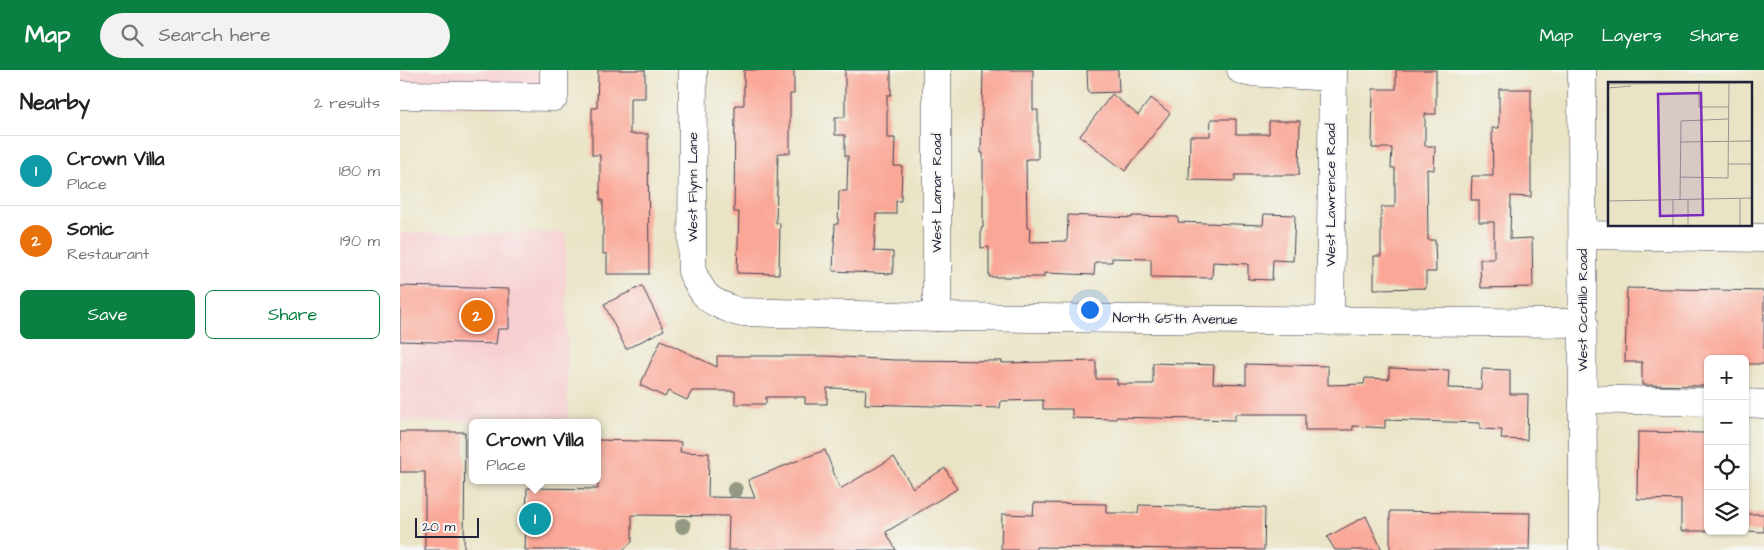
<!DOCTYPE html>
<meta charset="utf-8">
<style>
:root{--surface:#fff;--page:#f2f2f2;--text:#222;--muted:#767676;--line:#e0e0e0;--accent:#0b8043}
body{margin:0;font-family:"Architects Daughter",sans-serif;background:var(--page);color:var(--text)}
.controls{position:absolute;right:15px;bottom:15px;display:grid;overflow:hidden;border-radius:8px;box-shadow:0 1px 4px #0004}
.controls button{width:45px;height:45px;display:grid;place-items:center;padding:0;border:0;border-bottom:1px solid var(--line);background:var(--surface);color:var(--text);font:25px sans-serif}
.scale{position:absolute;left:15px;bottom:12px;width:64px;box-sizing:border-box;padding-left:5px;border:2px solid #22223b;border-top:0;font-size:14px;line-height:18px;white-space:nowrap;color:#22223b;-webkit-text-stroke:4px #f6f6f2;paint-order:stroke}
.you{position:absolute;left:689px;top:239px;width:18px;height:18px;margin:-12px;border:4px solid #fff;border-radius:50%;background:#1a73e8;box-shadow:0 0 0 8px #1a73e833}
.badge{display:grid;place-items:center;width:32px;height:32px;border-radius:50%;background:var(--accent);color:#fff;font-size:16px;font-weight:700}
.pin{position:absolute;translate:-50% -50%;border:2px solid #fff;box-shadow:0 1px 5px #0006}
.popup{position:absolute;left:69px;top:349px;width:132px;height:65px;box-sizing:border-box;display:grid;place-content:center;border-radius:8px;background:var(--surface);filter:drop-shadow(0 1px 4px #0005);font-size:16px;white-space:nowrap;color:var(--muted)}
.popup b{font-size:19px;color:var(--text)}
.popup::after{content:'';position:absolute;left:50%;top:100%;margin-left:-10px;border:10px solid transparent;border-top-color:var(--surface)}
.list{margin:0;padding:0;list-style:none}
h2{display:flex;justify-content:space-between;align-items:center;height:65px;margin:0;padding:0 20px;font-size:21px}
h2 small{font-size:16px;font-weight:400;color:var(--muted)}
.list li{display:grid;grid-template-columns:32px 1fr auto;gap:15px;align-items:center;box-sizing:border-box;height:70px;padding:0 20px;border-top:1px solid var(--line)}
.list b{display:block;font-size:19px;white-space:nowrap}
.list p{margin:0;font-size:16px;white-space:nowrap;color:var(--muted)}
.list em{font-size:16px;font-style:normal;color:var(--muted)}
.actions{display:flex;gap:10px;padding:15px 20px}
.actions a{flex:1;padding:11px 0;border:1px solid var(--accent);border-radius:8px;text-align:center;font-size:18px;color:var(--accent)}
.actions .main{background:var(--accent);color:#fff}
.icon{flex:none;width:28px;height:28px;fill:none;stroke:currentColor;stroke-width:2;stroke-linecap:round;stroke-linejoin:round}
.map{position:relative;flex:none;width:1364px;height:480px;overflow:hidden}
header{display:flex;align-items:center;gap:30px;box-sizing:border-box;height:70px;padding:0 25px;background:var(--accent);color:#fff}
header strong{font-size:24px}
nav{display:flex;gap:28px;margin-inline-start:auto;font-size:18px}
.search{width:350px;height:45px;background:var(--page);display:flex;align-items:center;gap:12px;box-sizing:border-box;padding:0 18px;border-radius:28px;color:var(--muted);font-size:19px}
main{display:flex}
aside{flex:1;background:var(--surface)}
.map>svg:first-child{display:block}
.built{fill:#f7cfd1}
.building{fill:#faa797}
.lines{fill:none;stroke-linecap:round;stroke-linejoin:round}
.minor-casing{stroke:#403f50;stroke-width:29}
.minor{stroke:#fff;stroke-width:28}
.tree{fill:#959883}
.labels{text-anchor:middle;dominant-baseline:central;stroke-width:4;stroke-linejoin:round;paint-order:stroke}
.street-label{font-size:14px;fill:#22223b;stroke:#f6f6f2}
.inset-road{fill:none;stroke:#9a968e;stroke-width:1}
.view{fill:#7b2cbf;fill-opacity:0.15;stroke:#7b2cbf;stroke-width:2.5}
.inset-edge{fill:none;stroke:#22223b;stroke-width:2.5}
</style>
<header>
<strong>Map</strong>
<div class="search"><svg class="icon" aria-label="search" viewBox="0 0 24 24"><circle cx="10" cy="10" r="6"/><path d="M15 15l6 6"/></svg>Search here</div>
<nav><a>Map</a><a>Layers</a><a>Share</a></nav>
</header>
<main>
<aside>
<h2>Nearby<small>2 results</small></h2>
<ul class="list">
<li><span class="badge" style="background:#0f9aa8">1</span><div><b>Crown Villa</b><p>Place</p></div><em>180 m</em></li>
<li><span class="badge" style="background:#e8710a">2</span><div><b>Sonic</b><p>Restaurant</p></div><em>190 m</em></li>
</ul>
<div class="actions"><a class="main">Save</a><a>Share</a></div>
</aside>
<div class="map">
<svg width="1364" height="480" viewBox="0 0 1364 480">
<rect width="100%" height="100%" fill="#f6f6f2"/>
<filter id="ink" filterUnits="userSpaceOnUse"><feTurbulence type="fractalNoise" baseFrequency=".02" numOctaves="2"/><feDisplacementMap in="SourceGraphic" scale="10" xChannelSelector="R" yChannelSelector="G"/><feConvolveMatrix kernelMatrix="1 2 1 2 8 2 1 2 1" color-interpolation-filters="sRGB"/></filter>
<filter id="wash" filterUnits="userSpaceOnUse"><feTurbulence type="fractalNoise" baseFrequency=".0096" numOctaves="4" result="noise"/><feDisplacementMap in="SourceGraphic" scale="20" xChannelSelector="R" yChannelSelector="G"/><feGaussianBlur stdDeviation="1.12" result="paint"/><feColorMatrix in="noise" values="0 0 0 0 0 0 0 0 0 0 0 0 0 0 0 0 0 1.4 0 .05"/><feComposite in="paint" operator="in"/></filter>
<g filter="url(#wash)">
<rect width="100%" height="100%" fill="#eae4c6"/>
<g class="built">
<polygon points="0,0 167,0 167,38 0,36"/>
<polygon points="0,163 166,163 168,352 0,351"/>
</g>
<g id="blocks">
<g class="building">
<polygon points="198,0 245,0 245,28 230,28 230,64 248,64 249,204 207,204 207,184 203,184 203,130 200,130 200,85 192,85 192,38 197,38"/>
<polygon points="344,0 394,0 394,24 390,24 390,83 378,83 376,153 380,153 379,204 337,203 339,142 334,142 335,35 344,35"/>
<polygon points="445,0 491,0 491,25 487,25 487,68 495,68 494,96 502,96 501,131 496,131 496,144 476,144 474,181 493,182 493,204 433,201 435,154 438,154 439,121 447,121 448,86 445,86 445,65 435,65 435,47 445,47"/>
<polygon points="583,0 633,0 633,40 638,40 638,89 626,89 627,158 630,158 629,172 667,171 668,145 732,148 732,146 778,147 778,152 863,155 864,144 895,145 893,191 873,190 872,210 848,209 848,194 813,192 812,208 751,207 751,189 712,188 712,192 695,192 694,205 644,203 644,207 589,207 589,177 581,178 581,158 583,158 583,83 581,83"/>
<polygon points="687,0 718,0 719,22 688,23"/>
<polygon points="996,0 1036,0 1036,44 1025,44 1025,76 1035,76 1034,100 1027,99 1028,170 1035,170 1036,202 1026,202 1026,218 974,219 974,186 981,186 981,137 995,137 995,98 991,98 992,78 972,78 973,19 996,19"/>
<polygon points="1099,19 1131,19 1131,127 1111,126 1110,169 1132,168 1133,217 1081,218 1080,189 1094,189 1094,152 1079,152 1079,130 1071,130 1072,106 1093,106 1092,58 1099,58"/>
<polygon points="712,24 738,45 751,28 770,43 725,101 680,66"/>
<polygon points="811,49 836,49 836,64 869,64 869,51 900,51 899,105 835,105 835,111 789,110 790,66 810,66"/>
<polygon points="0,216 109,219 109,259 98,259 96,274 0,271"/>
<polygon points="242,216 264,260 226,279 204,234"/>
<polygon points="1227,218 1364,221 1364,294 1345,294 1345,289 1308,289 1308,316 1242,315 1242,292 1225,292"/>
<polygon points="261,270 317,297 317,286 427,286 494,290 602,291 602,293 696,291 696,309 717,309 717,314 753,314 753,293 814,295 813,313 846,314 846,294 928,296 928,315 964,314 965,308 989,309 989,298 1049,300 1048,318 1081,319 1082,299 1110,300 1110,324 1128,324 1127,370 1101,369 1102,360 1080,359 1080,353 985,350 985,358 953,356 953,360 905,360 905,344 835,344 835,350 716,347 716,349 672,348 672,339 643,339 643,330 601,331 600,338 465,334 466,319 427,318 427,334 405,334 405,327 366,327 366,334 335,334 335,321 292,321 287,330 268,321 265,327 240,315"/>
<polygon points="0,362 65,362 64,480 25,480 25,402 0,402"/>
<polygon points="1238,362 1308,363 1308,461 1281,461 1281,430 1237,429"/>
<polygon points="198,370 281,372 280,382 309,383 308,427 355,428 348,410 425,380 440,419 494,387 513,418 545,398 557,419 486,462 496,480 328,480 329,446 232,445 232,472 223,480 125,480 127,418 198,419"/>
<polygon points="634,433 706,434 706,443 738,443 739,435 865,438 864,480 636,477 636,480 601,480 602,444 633,445"/>
<polygon points="990,441 1130,443 1129,480 990,480"/>
<polygon points="1345,444 1364,444 1364,462 1345,461"/>
<polygon points="966,446 982,480 935,480 927,467"/>
</g>
</g>
</g>
<g filter="url(#ink)">
<use href="#blocks" fill-opacity="0" stroke="#403f50" stroke-width="1"/>
<g class="lines">
<g class="minor-casing">
<g id="minor">
<path d="M293 0 292 202C306 231 308 230 338 242L537 247 1183 253"/>
<polyline points="537,0 537,247"/>
<polyline points="841,0 847,2 932,7"/>
<polyline points="1182,0 1183,480"/>
<polyline points="0,25 154,27 154,0"/>
<polyline points="1183,165 1364,168"/>
<polyline points="930,251 933,0"/>
<polyline points="1183,329 1308,332"/>
<polyline points="1345,333 1364,334"/>
</g>
</g>
<use href="#minor" class="minor"/>
</g>
<g class="tree">
<circle cx="335" cy="420" r="8"/>
<circle cx="283" cy="456" r="8"/>
</g>
</g>
<g class="labels">
<g class="street-label">
<text transform="translate(293 117) rotate(-90)">West Flynn Lane</text>
<text transform="translate(537 123) rotate(-90)">West Lamar Road</text>
<text transform="translate(931 125) rotate(-90)">West Lawrence Road</text>
<text transform="translate(1183 240) rotate(-90)">West Ocotillo Road</text>
<text transform="translate(775 249) rotate(1)">North 65th Avenue</text>
</g>
</g>
<g transform="translate(1208 12)">
<rect width="144" height="144" fill="#eae4c6"/>
<path class="inset-road" d="M0 2 144 1M91 2V25H121M0 6 23 4M72 60 144 59M120 82H144M72 95 120 96 121 1M132 116V143M72 118 73 39 120 37M0 119 144 116M65 143V118M80 143V118"/>
<path class="view" d="M93 11 95 133 52 134 50 12Z"/>
<rect width="144" height="144" class="inset-edge"/>
</g>
</svg>
<div class="controls">
<button>+</button>
<button>−</button>
<button><svg class="icon" aria-label="locate" viewBox="0 0 24 24"><circle cx="12" cy="12" r="6"/><path d="M12 2v4M12 18v4M2 12h4M18 12h4"/></svg></button>
<button><svg class="icon" aria-label="layers" viewBox="0 0 24 24"><path d="M12 4l9 5-9 5-9-5zM3 14l9 5 9-5"/></svg></button>
</div>
<div class="scale">20 m</div>
<div class="you"></div>
<div class="pin badge" style="left:135px;top:449px;background:#0f9aa8">1</div>
<div class="popup"><b>Crown Villa</b>Place</div>
<div class="pin badge" style="left:77px;top:246px;background:#e8710a">2</div>
</div>
</main>
